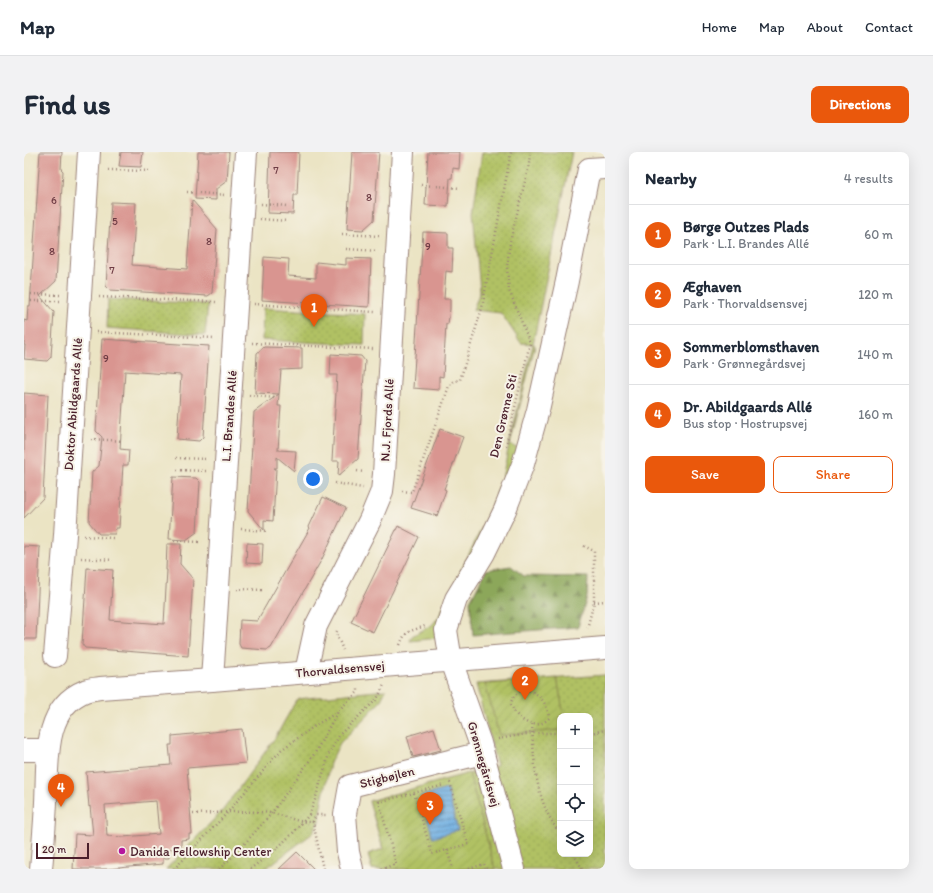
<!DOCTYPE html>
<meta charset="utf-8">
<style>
:root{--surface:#fff;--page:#f2f2f3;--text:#1f2937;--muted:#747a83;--line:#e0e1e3;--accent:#ea580c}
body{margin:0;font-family:Itim,sans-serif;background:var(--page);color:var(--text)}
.controls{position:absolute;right:12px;bottom:12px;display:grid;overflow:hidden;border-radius:8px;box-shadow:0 4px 16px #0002}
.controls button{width:36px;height:36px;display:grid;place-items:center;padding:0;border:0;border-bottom:1px solid var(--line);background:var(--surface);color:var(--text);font:20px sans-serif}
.scale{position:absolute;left:12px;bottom:10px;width:53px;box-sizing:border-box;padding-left:4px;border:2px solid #4a1f2b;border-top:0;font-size:11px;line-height:14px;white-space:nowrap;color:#4a1f2b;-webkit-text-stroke:3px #f7f3e8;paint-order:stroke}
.you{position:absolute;left:289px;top:327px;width:14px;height:14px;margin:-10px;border:3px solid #fff;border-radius:50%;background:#1a73e8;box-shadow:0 0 0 6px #1a73e833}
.badge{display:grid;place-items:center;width:26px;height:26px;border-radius:50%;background:var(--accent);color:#fff;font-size:13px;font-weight:700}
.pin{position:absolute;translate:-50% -33px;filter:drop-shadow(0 1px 2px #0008)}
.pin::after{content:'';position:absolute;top:21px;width:14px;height:12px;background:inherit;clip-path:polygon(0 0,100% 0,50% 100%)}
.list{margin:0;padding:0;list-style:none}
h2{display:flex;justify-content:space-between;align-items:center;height:52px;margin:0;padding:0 16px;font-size:17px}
h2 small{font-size:13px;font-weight:400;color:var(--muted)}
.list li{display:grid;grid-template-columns:26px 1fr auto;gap:12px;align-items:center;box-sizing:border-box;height:60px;padding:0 16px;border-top:1px solid var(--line)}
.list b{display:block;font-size:15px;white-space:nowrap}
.list p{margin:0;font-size:13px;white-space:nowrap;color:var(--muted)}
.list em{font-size:13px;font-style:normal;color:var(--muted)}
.actions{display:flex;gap:8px;padding:12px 16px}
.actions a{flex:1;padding:9px 0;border:1px solid var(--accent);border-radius:8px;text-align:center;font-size:14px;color:var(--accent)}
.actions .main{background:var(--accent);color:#fff}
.icon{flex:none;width:22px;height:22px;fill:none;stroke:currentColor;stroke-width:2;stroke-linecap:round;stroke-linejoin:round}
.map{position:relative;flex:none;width:581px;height:717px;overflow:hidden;border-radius:8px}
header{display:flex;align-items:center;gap:24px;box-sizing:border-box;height:56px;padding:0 20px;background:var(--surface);border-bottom:1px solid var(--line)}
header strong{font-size:19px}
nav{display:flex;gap:22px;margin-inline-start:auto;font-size:14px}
.intro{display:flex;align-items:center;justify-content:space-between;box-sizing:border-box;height:96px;padding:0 24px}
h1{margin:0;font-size:28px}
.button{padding:10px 18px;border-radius:8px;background:var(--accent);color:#fff;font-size:14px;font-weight:700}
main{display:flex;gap:24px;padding:0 24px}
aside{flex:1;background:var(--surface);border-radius:8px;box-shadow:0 4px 16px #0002}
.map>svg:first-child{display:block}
.grass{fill:#b0c164;stroke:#7d7048}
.forest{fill:url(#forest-firs);stroke:#6b6342}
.park{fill:url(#park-dots);stroke:#7d7048;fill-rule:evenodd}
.garden{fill:url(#garden-furrows);stroke:#7d7048}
.water{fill:url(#water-rules);stroke:#5c6686}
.building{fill:#d99590;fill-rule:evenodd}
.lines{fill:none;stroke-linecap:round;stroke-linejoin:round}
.minor-casing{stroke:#9a8278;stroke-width:24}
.path{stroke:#9a8278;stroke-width:2.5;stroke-dasharray:1 3;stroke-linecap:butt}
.minor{stroke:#fff;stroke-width:22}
.poi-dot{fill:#b5179e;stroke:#f7f3e8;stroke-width:1.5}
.labels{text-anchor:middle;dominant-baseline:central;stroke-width:4;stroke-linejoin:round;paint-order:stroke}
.number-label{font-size:11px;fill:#6e3c44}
.street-label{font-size:13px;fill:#4a1f2b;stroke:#f7f3e8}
.poi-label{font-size:13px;fill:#4a1f2b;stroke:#f7f3e8;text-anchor:start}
</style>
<header>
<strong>Map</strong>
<nav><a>Home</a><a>Map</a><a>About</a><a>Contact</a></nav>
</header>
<div class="intro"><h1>Find us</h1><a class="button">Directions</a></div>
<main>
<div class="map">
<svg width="581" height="717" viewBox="0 0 581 717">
<defs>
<pattern id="forest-firs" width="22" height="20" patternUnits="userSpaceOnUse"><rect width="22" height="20" fill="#8ca75a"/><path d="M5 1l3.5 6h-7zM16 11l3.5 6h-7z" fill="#74874b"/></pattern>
<pattern id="park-dots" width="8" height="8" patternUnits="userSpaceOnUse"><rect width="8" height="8" fill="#b0c164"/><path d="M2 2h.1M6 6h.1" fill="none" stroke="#99a557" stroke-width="1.8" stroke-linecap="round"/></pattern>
<pattern id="garden-furrows" width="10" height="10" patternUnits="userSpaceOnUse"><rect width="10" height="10" fill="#b0c164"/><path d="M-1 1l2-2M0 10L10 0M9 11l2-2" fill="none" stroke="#99a557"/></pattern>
<pattern id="water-rules" width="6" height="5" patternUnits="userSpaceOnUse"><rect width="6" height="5" fill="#6dade1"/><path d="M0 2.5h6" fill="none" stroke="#5c8cb7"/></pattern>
</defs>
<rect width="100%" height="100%" fill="#f7f3e8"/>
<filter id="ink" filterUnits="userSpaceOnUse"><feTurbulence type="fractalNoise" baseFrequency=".025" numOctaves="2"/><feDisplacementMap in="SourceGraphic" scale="8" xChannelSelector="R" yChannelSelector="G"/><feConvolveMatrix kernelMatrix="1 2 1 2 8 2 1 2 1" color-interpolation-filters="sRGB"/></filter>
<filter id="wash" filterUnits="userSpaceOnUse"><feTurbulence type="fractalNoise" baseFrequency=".012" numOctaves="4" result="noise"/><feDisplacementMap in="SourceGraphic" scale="16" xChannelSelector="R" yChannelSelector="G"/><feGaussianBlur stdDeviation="0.9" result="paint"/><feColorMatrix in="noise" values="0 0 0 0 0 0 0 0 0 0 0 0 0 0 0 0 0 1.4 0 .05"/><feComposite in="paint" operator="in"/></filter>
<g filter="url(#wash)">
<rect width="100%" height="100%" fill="#ebe4c4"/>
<polygon class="grass" points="509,192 511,193 486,293 495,297 465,369 413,486 386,489 388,484 408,473 414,466 461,369 477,331 485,293"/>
<polygon class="forest" points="487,414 500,424 564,425 563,445 554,475 449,483 446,449 462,418"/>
<g class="park">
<polygon points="458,0 548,0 509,192 497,191 477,161 449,158 456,139 449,60"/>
<polygon points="84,147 184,152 181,183 83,176"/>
<polygon points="239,156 341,162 340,193 238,188"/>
<path d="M581 523V717H348L344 702 359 697 345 649 473 614 452 532ZM536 564H566V702H536Z"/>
<polygon points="362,538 356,550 316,591 306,611 296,658 296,667 289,681 241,717 142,717 199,658 251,586 273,547"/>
</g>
<g class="garden">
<polygon points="533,526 540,564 536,564 536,578 475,583 461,532"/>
<polygon points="445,621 471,717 348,717 344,702 359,697 345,649"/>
</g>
<polygon class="water" points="423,637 434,678 409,686 397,644"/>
<g id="blocks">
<g class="building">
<polygon points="16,0 38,0 37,17 39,19 32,129 16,144 30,160 27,205 23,209 0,207 1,193 0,193 0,168 3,169 4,154 6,154"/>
<polygon points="97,0 119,0 117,15 95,14"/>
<polygon points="174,0 205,0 203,29 192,37 192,48 171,47"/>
<polygon points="246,0 275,0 273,43 270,43 269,62 244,61"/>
<polygon points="328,0 355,0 350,68 339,78 323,77"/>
<polygon points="404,0 436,0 435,17 429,16 428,26 426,26 424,54 401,53"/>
<polygon points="168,48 193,77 188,141 184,144 86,138 82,134 87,50 112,51 108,113 163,117"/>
<polygon points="399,80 424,81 424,96 429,96 428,120 422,119 420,147 426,147 426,157 424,172 422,172 419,225 415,224 415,238 389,236"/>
<polygon points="240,105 265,107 264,124 292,126 292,110 322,113 322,106 347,107 345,155 238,148"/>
<polygon points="78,187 185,194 179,285 175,289 153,287 157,223 101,219 96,297 105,298 104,313 99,313 95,376 92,376 91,382 75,382 65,370 68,320 75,314 78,285 72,279"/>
<polygon points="240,195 278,196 278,217 257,218 255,242 231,241 233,201"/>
<polygon points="307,202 337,204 341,209 334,307 314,324 315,309 308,309 313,223 306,223"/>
<polygon points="0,241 24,243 19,346 0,366"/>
<polygon points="255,242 254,254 257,254 254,298 272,299 270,319 253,305 253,316 250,316 252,317 249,369 240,368 240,378 224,359 230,260"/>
<polygon points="416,277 439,285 420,337 422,338 413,364 387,356"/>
<polygon points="149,325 172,326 176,330 173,380 162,388 145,387"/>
<polygon points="299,345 322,356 298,407 247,496 243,498 217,496 215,492 216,468 233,469 286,376 285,375"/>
<polygon points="374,374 395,385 349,480 327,470"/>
<polygon points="223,391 239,392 238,412 222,411"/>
<polygon points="143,392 157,392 156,412 169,427 164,504 61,496 58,492 63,416 89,418 86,468 140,472 143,418 142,418"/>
<polygon points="0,394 16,395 12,487 0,487"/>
<polygon points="410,576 417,598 389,605 383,584"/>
<path d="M218 577 222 611 163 616 168 682H165V687L157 688V696L145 697V706H139V712L83 717H49L51 682 69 683 66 654 65 655 62 620 147 613 145 593H148V584ZM132 649 135 682 99 685 83 684 81 653Z"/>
<polygon points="273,700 290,717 255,717"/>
</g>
</g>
</g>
<g filter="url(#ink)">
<use href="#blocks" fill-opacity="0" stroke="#9a8278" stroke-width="1"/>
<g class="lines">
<g class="minor-casing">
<g id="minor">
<polyline points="31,504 41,383 65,0"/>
<polyline points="282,520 292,474 346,368 358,339 360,322 379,0"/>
<polyline points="188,528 222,0"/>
<polyline points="0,598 24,598"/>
<path d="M17 717C19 695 21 672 22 650 24 612 18 556 61 539 66 537 71 537 76 536L188 528 581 496"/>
<polyline points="328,717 324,700 321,662 326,634 458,601"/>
<polyline points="490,717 456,591 427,509 422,478 432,447 460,401 481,358 499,312 514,258 543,129 565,17 581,16"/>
</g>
</g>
<g class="path">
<polyline points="84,18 127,19"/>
<polyline points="397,33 436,36"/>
<polyline points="163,40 201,43"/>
<polyline points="237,52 263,54"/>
<polyline points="236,67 263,69"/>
<polyline points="318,82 356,84"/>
<polyline points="322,97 353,99"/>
<polyline points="7,142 38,143"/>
<polyline points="75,145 193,150"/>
<polyline points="7,149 36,149"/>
<polyline points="230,152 351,160"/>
<polyline points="72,180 191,186"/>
<polyline points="228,191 349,197"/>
<polyline points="225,243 250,246"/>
<polyline points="67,287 98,289"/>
<polyline points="482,294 506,191 485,138 483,115 486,90 505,13 506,0"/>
<polyline points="152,306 184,307"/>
<polyline points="153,318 182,319"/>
<polyline points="333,319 340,320"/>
<polyline points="311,331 339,336"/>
<polyline points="378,339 388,340 425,234 430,229 436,228 458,156 487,0"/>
<polyline points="217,377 244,379"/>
<polyline points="60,384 89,386"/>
<polyline points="150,389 178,390"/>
<polyline points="560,394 570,399 570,450 563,477"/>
<polyline points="57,406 89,408"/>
<polyline points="213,437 239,438"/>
<polyline points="570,450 581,449"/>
<polyline points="313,479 312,481 319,498"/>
<path d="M376 493C382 476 388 480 403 473"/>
<path d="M501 538C515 539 524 553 525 566 512 581 489 567 487 550 490 543 493 540 501 538Z"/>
<path d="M508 572C510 610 511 650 536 681"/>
<polyline points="566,581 581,578"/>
<polyline points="474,587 508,581 536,581"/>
<polyline points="390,641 408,702 444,692 426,631 425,631"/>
<path d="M169 662C195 661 221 658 247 661 262 664 274 671 289 670L299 717"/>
<polyline points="289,670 292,663 302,663"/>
<polyline points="423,698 429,717"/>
<polyline points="550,702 558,717"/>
<polyline points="369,713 370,717"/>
<polyline points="150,717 203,661 257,598 295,571 314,560"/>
<polyline points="195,717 215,698 247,662 291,601 314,559 334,540 334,535"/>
<polyline points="226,717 249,700 268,682 285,663 291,648 305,602 316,582 353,547 360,533"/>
<polyline points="357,717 372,712 355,650 420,633"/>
<polyline points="445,717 460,712 462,717"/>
</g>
<use href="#minor" class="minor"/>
</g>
</g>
<circle class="poi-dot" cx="98" cy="699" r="4"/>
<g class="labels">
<g class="number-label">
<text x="252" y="18">7</text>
<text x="345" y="45">8</text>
<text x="30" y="48">6</text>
<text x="91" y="69">5</text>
<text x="185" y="89">8</text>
<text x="404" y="94">9</text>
<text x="28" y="99">8</text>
<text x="88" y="118">7</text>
<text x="82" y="206">9</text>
</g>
<g class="street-label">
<text transform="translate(49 252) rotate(-86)">Doktor Abildgaards Allé</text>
<text transform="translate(205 264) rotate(-86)">L.I. Brandes Allé</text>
<text transform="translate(479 264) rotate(-77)">Den Grønne Sti</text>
<text transform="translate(363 268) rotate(-87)">N.J. Fjords Allé</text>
<text transform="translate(316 517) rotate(-5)">Thorvaldsensvej</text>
<text transform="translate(460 612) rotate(74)">Grønnegårdsvej</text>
<text transform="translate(363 625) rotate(-14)">Stigbøjlen</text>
</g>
<g class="poi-label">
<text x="106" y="699">Danida Fellowship Center</text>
</g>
</g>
</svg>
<div class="controls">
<button>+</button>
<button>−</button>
<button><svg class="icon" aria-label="locate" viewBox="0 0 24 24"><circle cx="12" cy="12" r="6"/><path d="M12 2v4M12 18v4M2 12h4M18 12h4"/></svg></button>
<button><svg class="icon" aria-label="layers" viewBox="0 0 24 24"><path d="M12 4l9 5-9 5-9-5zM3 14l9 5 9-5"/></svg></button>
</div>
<div class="scale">20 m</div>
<div class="you"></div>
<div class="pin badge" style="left:290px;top:175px">1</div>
<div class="pin badge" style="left:501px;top:548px">2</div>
<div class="pin badge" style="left:406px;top:673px">3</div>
<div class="pin badge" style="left:37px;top:655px">4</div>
</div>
<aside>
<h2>Nearby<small>4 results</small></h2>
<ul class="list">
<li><span class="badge">1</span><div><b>Børge Outzes Plads</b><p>Park · L.I. Brandes Allé</p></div><em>60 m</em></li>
<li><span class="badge">2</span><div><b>Æghaven</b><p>Park · Thorvaldsensvej</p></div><em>120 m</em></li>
<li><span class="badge">3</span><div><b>Sommerblomsthaven</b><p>Park · Grønnegårdsvej</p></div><em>140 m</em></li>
<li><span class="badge">4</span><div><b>Dr. Abildgaards Allé</b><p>Bus stop · Hostrupsvej</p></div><em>160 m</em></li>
</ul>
<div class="actions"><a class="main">Save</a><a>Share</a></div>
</aside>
</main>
